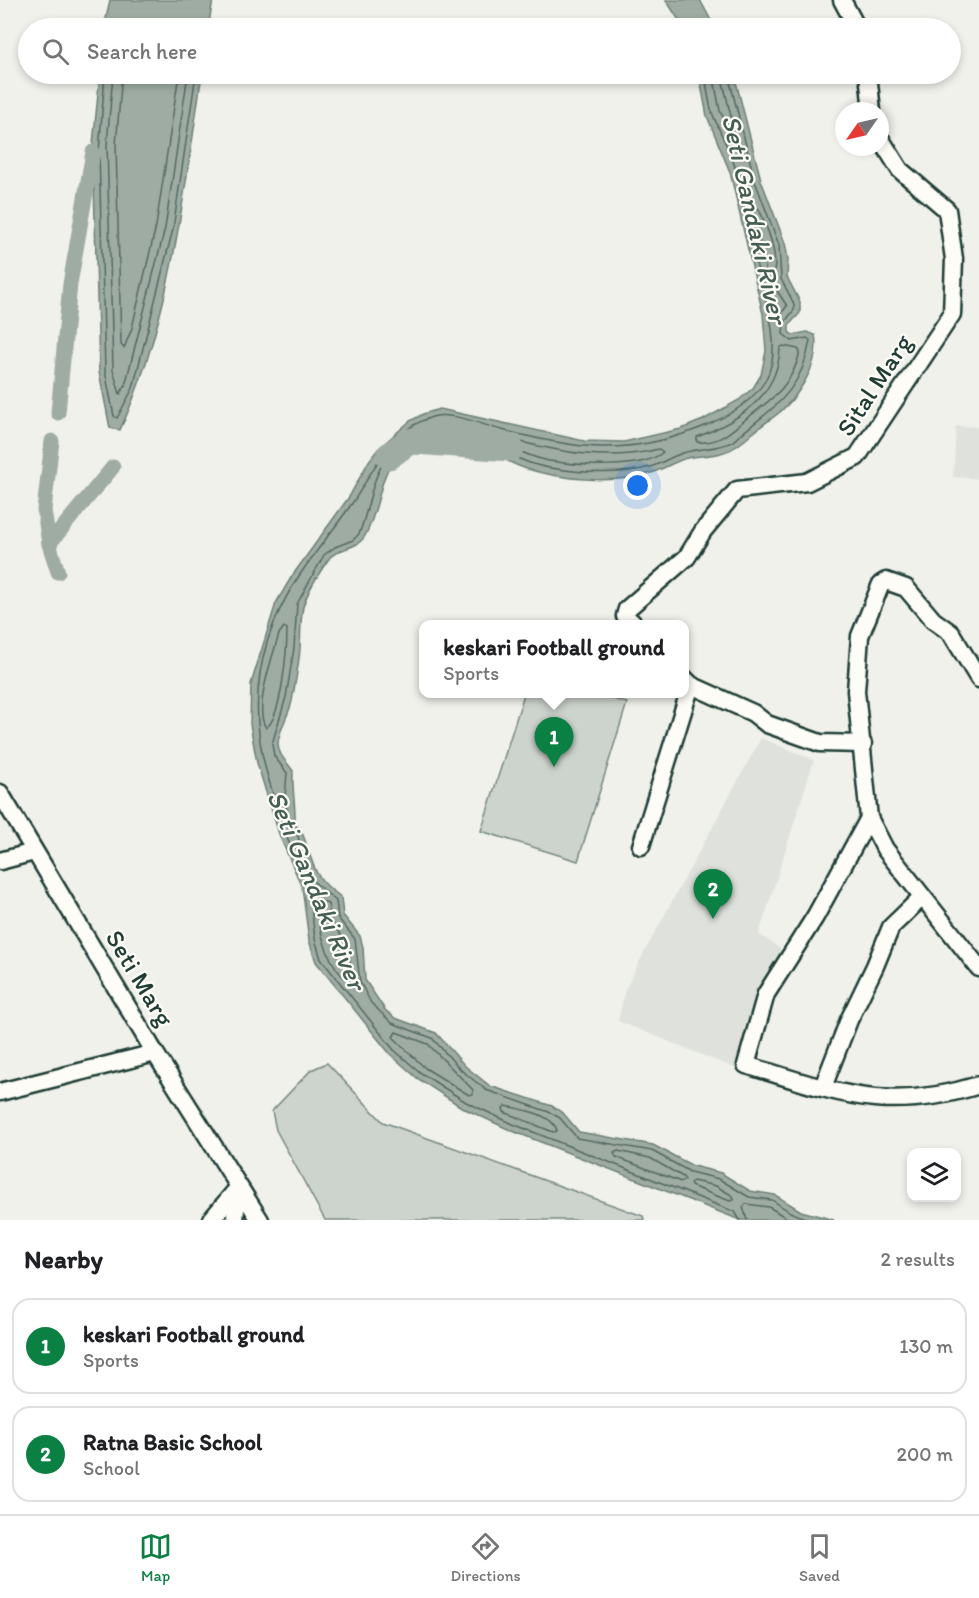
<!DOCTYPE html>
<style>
:root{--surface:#fff;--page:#f2f2f2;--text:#202124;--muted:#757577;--line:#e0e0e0;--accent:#0b8043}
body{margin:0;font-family:Itim,sans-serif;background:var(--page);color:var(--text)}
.controls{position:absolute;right:18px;bottom:18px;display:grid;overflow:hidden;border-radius:12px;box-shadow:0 3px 9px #0003}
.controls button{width:54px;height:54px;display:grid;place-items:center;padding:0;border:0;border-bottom:2px solid var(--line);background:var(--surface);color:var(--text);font:30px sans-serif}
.compass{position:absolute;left:835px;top:102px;width:54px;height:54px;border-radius:50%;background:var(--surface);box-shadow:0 3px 9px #0003;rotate:236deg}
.you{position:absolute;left:638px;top:486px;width:21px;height:21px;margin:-15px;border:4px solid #fff;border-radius:50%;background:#1a73e8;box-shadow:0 0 0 9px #1a73e833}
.badge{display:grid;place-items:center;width:39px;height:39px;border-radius:50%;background:var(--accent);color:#fff;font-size:20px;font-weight:700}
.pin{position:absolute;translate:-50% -50px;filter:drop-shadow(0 2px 3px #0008)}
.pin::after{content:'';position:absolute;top:32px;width:21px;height:18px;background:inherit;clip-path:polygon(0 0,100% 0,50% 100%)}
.popup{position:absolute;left:419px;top:620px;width:270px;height:78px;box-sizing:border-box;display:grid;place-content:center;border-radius:12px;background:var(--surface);filter:drop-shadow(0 2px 4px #0005);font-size:20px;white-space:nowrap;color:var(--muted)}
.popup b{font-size:22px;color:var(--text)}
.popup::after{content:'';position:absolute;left:50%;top:100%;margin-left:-12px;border:12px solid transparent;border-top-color:var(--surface)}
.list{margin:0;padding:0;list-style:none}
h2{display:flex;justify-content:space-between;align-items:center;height:78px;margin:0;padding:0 24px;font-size:26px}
h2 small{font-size:20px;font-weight:400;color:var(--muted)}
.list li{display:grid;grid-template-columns:39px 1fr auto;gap:18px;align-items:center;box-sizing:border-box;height:96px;margin:0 12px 12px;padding:0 12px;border:2px solid var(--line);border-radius:18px}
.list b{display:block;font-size:22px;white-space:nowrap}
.list p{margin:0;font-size:20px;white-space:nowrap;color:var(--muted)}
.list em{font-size:20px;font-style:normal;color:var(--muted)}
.icon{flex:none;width:33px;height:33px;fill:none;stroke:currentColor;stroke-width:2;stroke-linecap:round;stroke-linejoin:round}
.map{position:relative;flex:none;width:979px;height:1220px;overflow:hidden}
.search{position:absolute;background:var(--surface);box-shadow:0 3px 9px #0003;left:18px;right:18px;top:18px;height:66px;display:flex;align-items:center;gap:15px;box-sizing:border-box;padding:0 21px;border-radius:33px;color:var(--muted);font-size:22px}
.sheet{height:294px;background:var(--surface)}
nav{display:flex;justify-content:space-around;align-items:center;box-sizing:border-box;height:84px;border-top:2px solid var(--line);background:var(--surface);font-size:16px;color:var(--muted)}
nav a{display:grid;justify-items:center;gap:3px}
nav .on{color:var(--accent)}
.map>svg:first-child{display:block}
.built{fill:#dfe2dc}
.green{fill:#cdd3cd;stroke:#768880;stroke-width:1.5}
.water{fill:#9faca4;stroke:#6c8077;stroke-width:1.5}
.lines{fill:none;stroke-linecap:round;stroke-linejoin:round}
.shore{stroke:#526961;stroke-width:1.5}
.canal{stroke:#9faca4;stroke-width:15}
.river{stroke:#9faca4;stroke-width:27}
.street-casing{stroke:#1f3d34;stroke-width:21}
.street{stroke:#fdfcf7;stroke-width:16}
.labels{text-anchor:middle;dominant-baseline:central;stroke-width:4.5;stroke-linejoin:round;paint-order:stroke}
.street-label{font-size:26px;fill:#1f3d34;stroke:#fdfcf7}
.water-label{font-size:27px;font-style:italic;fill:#455e56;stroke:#fdfcf7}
</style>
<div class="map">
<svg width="979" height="1220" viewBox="0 0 979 1220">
<rect width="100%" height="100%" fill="#f0f1eb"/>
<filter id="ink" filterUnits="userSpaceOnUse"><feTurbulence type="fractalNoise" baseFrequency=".0167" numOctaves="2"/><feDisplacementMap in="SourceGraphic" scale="12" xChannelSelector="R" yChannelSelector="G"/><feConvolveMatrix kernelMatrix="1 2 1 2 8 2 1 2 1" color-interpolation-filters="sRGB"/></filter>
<g filter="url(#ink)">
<g class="built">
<polygon points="956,426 979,427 979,479 953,477"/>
<polygon points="761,738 814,760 759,934 785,952 739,1070 618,1021 625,990 639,962"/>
</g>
<g class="green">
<polygon points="524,694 597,694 627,703 578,861 481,831"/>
<polygon points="327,1063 383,1122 643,1216 644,1220 325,1220 276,1130 272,1111 311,1070"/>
</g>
<g class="water">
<polygon points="110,0 213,0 208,28 104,28"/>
<polygon points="666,0 700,0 715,28 684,28"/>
<path d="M100 74H202C184 193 171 319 120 430L110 428 99 372 93 144Z"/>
<path d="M699 74H734L761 180 785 243 788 259 787 277 800 302V313L789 325V332L793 335 807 332 815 335C821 366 795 402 771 419 758 427 748 439 735 447 722 456 703 455 687 458 676 461 665 468 654 472 616 485 562 480 524 468 494 458 465 430 431 438 374 451 387 495 365 536 357 550 337 547 328 560 319 573 307 592 303 607 300 621 301 634 300 648 299 665 295 684 292 701 289 715 278 731 278 744 278 755 288 763 293 771 292 792 296 807 295 824 298 829 301 830 303 835 315 866 311 876 341 897L343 915 360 936 363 947 365 980 385 1010 395 1018 436 1033 465 1066 490 1086 552 1106 564 1114 579 1132 653 1145 693 1166 721 1173 750 1191 775 1195 801 1211 834 1220H740L510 1130 463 1108 417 1078 390 1054 316 962 309 940 302 887 280 837 257 763 250 724 251 684 276 603 292 576 349 497 369 461 378 449 410 421 423 414 440 409 584 441 624 442 681 429 703 420 739 400 753 388 761 375 766 351 763 314 730 172 707 116Z"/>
</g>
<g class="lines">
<g class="shore">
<polyline points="105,74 99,152 105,371 114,416 117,418 133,388 173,229 196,74"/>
<polyline points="113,74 107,144 113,370 120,394 125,386 165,228 188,74"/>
<polyline points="122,74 116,145 121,345 124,348 132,328 156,226 179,74"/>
<path d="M705 74C707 87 708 102 713 115 720 133 730 150 736 170 744 196 748 224 753 251 761 287 785 344 766 379 753 403 725 418 700 428 625 457 578 449 502 430 482 425 452 411 432 417 389 430 375 469 353 502 335 528 314 553 297 579 255 644 247 712 270 784 278 810 284 838 299 862L303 858 298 836 289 825 285 796 287 773 274 756 272 744 286 697 294 648 297 604 324 555 335 547 353 540 359 534C370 508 371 474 390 454 442 398 495 460 550 468 582 473 618 476 650 467 661 464 672 456 683 453 700 448 717 449 732 442 770 408 801 396 810 340L807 338 792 341 783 334 784 323 794 310V304L781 279 779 245 755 181 728 74"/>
<polyline points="713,74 720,111 731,132 734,129 721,74"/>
<path d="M755 207 759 209C767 228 782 260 771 280L767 278 753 211Z"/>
<polygon points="772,283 787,306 780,315 776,313 770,286"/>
<path d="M783 346 798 349 800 352C792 386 772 399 746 419 730 432 719 444 697 442V437C738 421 778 397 780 348Z"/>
<path d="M509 439C559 452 608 462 659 449L663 452C643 471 575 465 549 461 534 458 520 452 506 445L505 441Z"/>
<path d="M284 627 287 629C287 649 282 717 266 728 253 709 273 656 279 634Z"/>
<path d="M321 901 328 904 331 921 350 949V981C330 973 313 920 321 901Z"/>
<polygon points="396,1032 428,1044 473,1090 473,1094 469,1095 425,1068 393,1037"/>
<path d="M506 1106C521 1109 553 1114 557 1131L553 1132 504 1112 503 1108Z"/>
<polygon points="618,1151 650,1158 683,1177 685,1180 681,1182 616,1157 614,1153"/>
<polygon points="693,1181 716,1186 733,1196 734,1200 730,1201 691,1186 690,1183"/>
<polyline points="740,1220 735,1212 513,1124 466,1102 421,1073 394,1050 321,959 315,939 308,880 312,880 336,901 338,918 355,939 360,982 371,1003 392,1023 432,1038 461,1070 486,1090 549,1112 560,1118 577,1138 652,1151 690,1172 719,1179 749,1197 772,1200 790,1212 810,1220"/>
<polyline points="747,1220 743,1207 746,1204 769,1207 790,1220"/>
</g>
<g class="canal">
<polyline points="58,413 70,284 93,152"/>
<polyline points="49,544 44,510 52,441"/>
<polyline points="58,572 49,544 113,467"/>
</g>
<polyline class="river" points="389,456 408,442 416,441 510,448"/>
<g class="street-casing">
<g id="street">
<polyline points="842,0 857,28"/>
<polyline points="868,74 872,111"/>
<polyline points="634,624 625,616 627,609 687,557 703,531 737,490 807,482 857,457 952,314 954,259 947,210 900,170 880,138"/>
<polyline points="684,678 691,685 753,713 767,724 820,743 863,744"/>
<polyline points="979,679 951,633 933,620 906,588 886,581 881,584 860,636 856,691 869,818 885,849 979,968"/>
<polyline points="0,793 155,1053 260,1220"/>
<path d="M869 818 815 917 766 994 746 1065C787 1077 832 1094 875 1098 909 1101 947 1095 979 1085"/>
<polyline points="641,846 691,685"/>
<polyline points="0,861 34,852"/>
<polyline points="823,1087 849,1020 875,966 891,927 921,898"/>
<polyline points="0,1092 155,1053"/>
<polyline points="211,1220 238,1188"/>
<polyline points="235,1220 238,1188"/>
</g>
</g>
<use href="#street" class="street"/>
</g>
</g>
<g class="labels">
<g class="street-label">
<text transform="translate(874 385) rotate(-57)">Sital Marg</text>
<text transform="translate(140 978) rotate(59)">Seti Marg</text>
</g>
<g class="water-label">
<text transform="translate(755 219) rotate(77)">Seti Gandaki River</text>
<text transform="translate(317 890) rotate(67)">Seti Gandaki River</text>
</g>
</g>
</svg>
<div class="controls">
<button><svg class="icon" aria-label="layers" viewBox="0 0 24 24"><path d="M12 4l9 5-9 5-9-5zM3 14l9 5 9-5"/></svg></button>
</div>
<svg class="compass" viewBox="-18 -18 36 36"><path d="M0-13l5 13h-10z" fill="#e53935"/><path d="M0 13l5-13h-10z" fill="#757577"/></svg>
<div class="you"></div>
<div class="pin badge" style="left:554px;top:767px">1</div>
<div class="popup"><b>keskari Football ground</b>Sports</div>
<div class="pin badge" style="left:713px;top:919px">2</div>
<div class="search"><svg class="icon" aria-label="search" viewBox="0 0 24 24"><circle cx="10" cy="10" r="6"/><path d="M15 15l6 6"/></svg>Search here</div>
</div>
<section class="sheet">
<h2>Nearby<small>2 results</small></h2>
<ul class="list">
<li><span class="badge">1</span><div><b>keskari Football ground</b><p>Sports</p></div><em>130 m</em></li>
<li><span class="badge">2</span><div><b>Ratna Basic School</b><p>School</p></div><em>200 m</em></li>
</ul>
</section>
<nav>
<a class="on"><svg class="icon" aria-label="map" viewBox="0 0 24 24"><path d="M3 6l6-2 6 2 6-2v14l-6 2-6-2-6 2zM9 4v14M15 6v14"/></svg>Map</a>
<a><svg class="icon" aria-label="directions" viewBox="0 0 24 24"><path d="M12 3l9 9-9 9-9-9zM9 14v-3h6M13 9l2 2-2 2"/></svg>Directions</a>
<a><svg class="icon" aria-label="saved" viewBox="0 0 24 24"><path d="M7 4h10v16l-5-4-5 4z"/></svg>Saved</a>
</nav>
